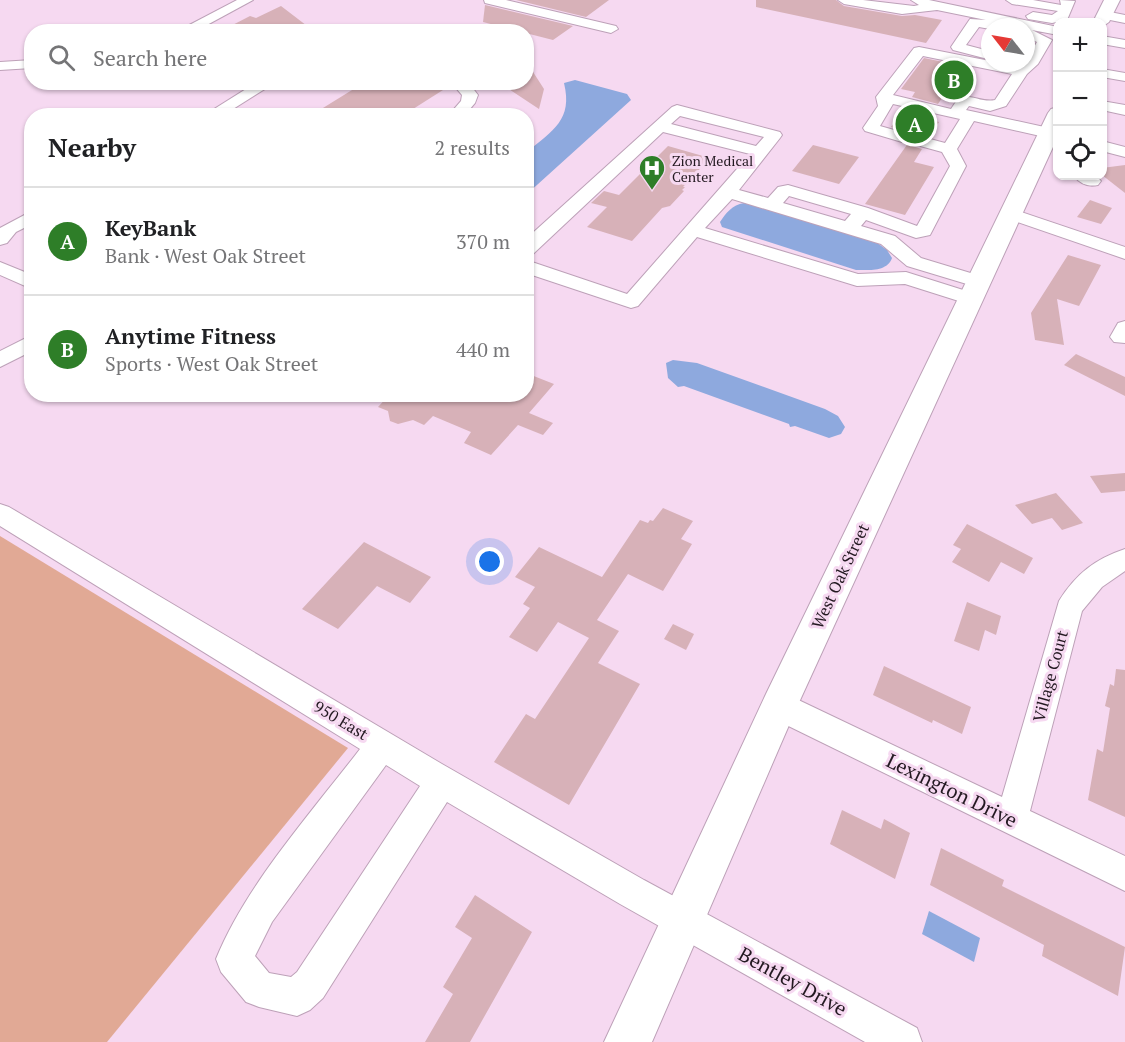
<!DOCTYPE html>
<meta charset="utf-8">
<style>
:root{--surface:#fff;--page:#f2f2f2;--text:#202124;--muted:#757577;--line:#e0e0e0;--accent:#2e7e28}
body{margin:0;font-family:"PT Serif",serif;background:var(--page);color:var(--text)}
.controls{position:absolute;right:18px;top:18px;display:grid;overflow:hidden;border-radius:12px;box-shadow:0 2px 4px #0004}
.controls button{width:54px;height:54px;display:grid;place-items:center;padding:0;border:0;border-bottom:2px solid var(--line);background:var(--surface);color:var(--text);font:30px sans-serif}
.compass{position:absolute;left:981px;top:18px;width:54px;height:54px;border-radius:50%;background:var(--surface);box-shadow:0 2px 4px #0004;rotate:301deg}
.you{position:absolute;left:490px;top:562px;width:21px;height:21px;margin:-15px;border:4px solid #fff;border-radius:50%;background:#1a73e8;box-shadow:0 0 0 9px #1a73e833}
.badge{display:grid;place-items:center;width:39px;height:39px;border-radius:50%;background:var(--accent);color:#fff;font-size:20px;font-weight:700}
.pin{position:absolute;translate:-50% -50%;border:3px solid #fff;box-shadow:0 2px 6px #0006}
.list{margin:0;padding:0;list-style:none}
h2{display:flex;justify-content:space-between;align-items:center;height:78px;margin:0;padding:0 24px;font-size:26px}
h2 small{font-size:20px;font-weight:400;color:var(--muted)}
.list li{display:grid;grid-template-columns:39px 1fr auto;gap:18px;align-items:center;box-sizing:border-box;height:108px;padding:0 24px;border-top:2px solid var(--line)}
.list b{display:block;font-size:22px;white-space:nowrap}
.list p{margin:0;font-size:20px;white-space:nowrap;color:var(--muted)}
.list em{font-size:20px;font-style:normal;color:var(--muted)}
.icon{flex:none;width:33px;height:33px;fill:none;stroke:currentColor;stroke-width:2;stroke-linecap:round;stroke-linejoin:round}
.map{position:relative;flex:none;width:1125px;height:1042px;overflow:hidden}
.search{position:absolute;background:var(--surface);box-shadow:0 2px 4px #0004;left:24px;top:24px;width:510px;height:66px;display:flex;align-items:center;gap:15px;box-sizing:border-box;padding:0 21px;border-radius:24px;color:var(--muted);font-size:22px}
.panel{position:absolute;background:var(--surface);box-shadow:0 2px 4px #0004;left:24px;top:108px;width:510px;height:294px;border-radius:24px}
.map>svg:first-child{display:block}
.green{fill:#e1a995}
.water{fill:#8ea9de}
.building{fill:#d7b1b8}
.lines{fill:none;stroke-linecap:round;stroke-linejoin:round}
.minor-casing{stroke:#bda1b8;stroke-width:2}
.major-casing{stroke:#bda1b8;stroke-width:2}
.minor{fill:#fff;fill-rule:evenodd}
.major{fill:#fff;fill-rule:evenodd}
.labels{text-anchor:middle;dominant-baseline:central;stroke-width:6;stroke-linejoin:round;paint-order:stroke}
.far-poi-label{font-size:14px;fill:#231921;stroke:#f6d9f1;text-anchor:start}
.street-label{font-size:16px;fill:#231921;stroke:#f6d9f1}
.near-street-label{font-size:20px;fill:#231921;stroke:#f6d9f1}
</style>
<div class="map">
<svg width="1125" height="1042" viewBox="0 0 1125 1042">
<rect width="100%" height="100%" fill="#f6d9f1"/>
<polygon class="green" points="0,536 348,748 107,1042 0,1042"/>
<g class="water">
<path d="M575 80 627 94 631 100 527 194V152C553 130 573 120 564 83Z"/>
<path d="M744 203 876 242 887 250 892 258C887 272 869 270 856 270L722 227 720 222C726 213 732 205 744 203Z"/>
<polygon points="673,360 697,363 825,409 838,416 845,427 841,434 829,438 795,426 790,427 789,424 684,386 678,387 668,378 666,363"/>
<polygon points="929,911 980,938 974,962 922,934"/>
</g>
<g class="building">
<polygon points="516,0 609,0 586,17"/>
<polygon points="756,0 836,0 844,6 902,16 915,15 942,20 926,43 756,7"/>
<polygon points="485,5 573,26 553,40 483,22"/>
<polygon points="281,6 315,32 219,32 250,16 256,18"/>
<polygon points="924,58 963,66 938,104 912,97 915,92 901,89"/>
<polygon points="526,61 544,89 539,109 498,82 526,82"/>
<polygon points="365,82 416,82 443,90 402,116 310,116"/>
<polygon points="904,109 931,115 928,119 939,122 930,136 920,134 912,138 913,132 891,127"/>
<polygon points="909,142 912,146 922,149 914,162 934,167 905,215 865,204"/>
<polygon points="813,145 859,157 839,184 792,171"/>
<polygon points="668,146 710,158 683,187 685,187 682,190 684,191 670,206 662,208 632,241 587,227 607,207 591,203 604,191 619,195"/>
<polygon points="1125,165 1125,193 1102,175 1102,168"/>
<polygon points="1090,200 1112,208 1101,224 1077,217"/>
<polygon points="1068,255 1101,265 1079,306 1057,299 1064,345 1035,340 1031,313"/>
<polygon points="1076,354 1125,377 1125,396 1064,365"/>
<polygon points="526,373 554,384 529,413 553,423 543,435 518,425 491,455 464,443 471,432 433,416 424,425 413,420 398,424 390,421 388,411 378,407 390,394 526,394"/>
<polygon points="1125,473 1125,491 1101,493 1090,476"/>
<polygon points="1056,493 1083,523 1062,530 1052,518 1032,524 1015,505"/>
<polygon points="663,508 693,521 681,539 692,544 663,591 628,574 597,620 619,631 598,663 640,684 569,805 494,762 526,714 535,719 589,638 558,622 537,652 509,637 530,608 523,604 535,587 515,577 539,547 602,577 640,520 648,523 650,520 653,521"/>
<polygon points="967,524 1033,558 1024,574 1001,562 989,582 952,562 961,549 953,545"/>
<polygon points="364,542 431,577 410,603 377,586 338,629 302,609"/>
<polygon points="967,602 1001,616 996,635 985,630 979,651 954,641"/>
<polygon points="673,624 694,634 686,650 664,639"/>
<polygon points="884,666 971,707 962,734 933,720 932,723 873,695"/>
<polygon points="1116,669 1125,670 1125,817 1088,800 1097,749 1103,752 1110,708 1105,706 1110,684 1114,686"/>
<polygon points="842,810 881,829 884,819 910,833 895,879 830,844"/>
<polygon points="941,848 1004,880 1002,886 1125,947 1118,996 1042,956 1044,945 930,885"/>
<polygon points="475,895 532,932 470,1042 425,1042 453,994 443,987 472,938 455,927"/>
</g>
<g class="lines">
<g class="minor-casing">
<g id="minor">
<polygon points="237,0 253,0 194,32 176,32"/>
<polygon points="484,0 506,0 616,26 618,29 611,33 485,3"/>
<path d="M838 0H863L914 6 919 5 911 0H929L1058 27V35L1032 30 1052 40 1038 64 1027 74 1006 106 990 111 969 106 966 110 1058 130V140L974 121 957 149 966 166 930 235 916 238 866 220 861 226 895 236 921 258 987 278 990 282 987 286 980 288 907 266 881 244 732 199 705 228 858 274 906 272 979 295 982 299 979 303H965L905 284 857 286 697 237 638 306 631 308 526 273V260L627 294 750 154 663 132 533 254 526 256V239L672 107 677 105 780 132 782 135 780 138 739 190 768 198 778 187 788 185 868 208 917 226 950 166 942 152 913 144 911 141 919 136 945 143 960 119 893 104 880 126 908 134 910 137 908 140 902 142 865 131 863 128 878 106 876 97 914 48 919 47 990 61V63C1025 63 1018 74 1037 42L1026 37V27L1002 23 1003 27 990 29 979 27 966 45 989 51 990 56 984 58 953 50 951 47 970 19 986 20 937 10 902 14 844 4ZM923 56 1012 74 995 100C983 103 971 94 959 97L951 109 893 95ZM680 116 764 137 756 146 671 124ZM789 196 851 214 845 221 783 203Z"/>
<polygon points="1006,0 1033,0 1061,5 1060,0 1075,1 1067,20 1052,23 1028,19 1026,16 1033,12 1052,15 1058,11 1012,4"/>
<polygon points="1105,11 1125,15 1125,23 1100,18 1098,15"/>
<polygon points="1102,36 1125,40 1125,48 1102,44"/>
<polygon points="32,60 32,68 0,70 0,62"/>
<polygon points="1102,69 1125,73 1125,81 1102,77"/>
<polygon points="257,82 276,82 222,116 203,116"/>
<polygon points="451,82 468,82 478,95 475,103 464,116 448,116 461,101 462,95"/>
<polygon points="1102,101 1125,105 1125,115 1102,110"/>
<polygon points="1102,141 1125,147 1125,157 1102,151"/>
<path d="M1074 176H1095L1101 181 1098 185C1089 187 1080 184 1074 176Z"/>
<polygon points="1012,209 1125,247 1125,259 1006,218 1003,214 1006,210"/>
<polygon points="32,211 32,224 16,232 7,243 0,245 0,228"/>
<polygon points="0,262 32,275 32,289 0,275"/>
<polygon points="1125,321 1125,343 1114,342 1110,337 1118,323"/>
<polygon points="32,335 32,351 0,367 0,351"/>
<path d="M0 504 9 507 442 764 644 880 917 1028 922 1042H865L620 904 447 802 323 998 310 1010 297 1016 259 1007 246 1002 221 972 216 959C246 885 311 813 360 749L0 526ZM386 765 420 786 297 972 291 977 269 973 255 956 272 922Z"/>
<path d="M1125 549V571L1102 587 1082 611 1030 811 1125 856V891L768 716 764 706 768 696 779 692 790 696 1002 797 1059 601C1076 574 1095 559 1125 549Z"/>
</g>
</g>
<g class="major-casing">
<g id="major">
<polygon points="1104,0 1120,0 1109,22 1102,27 1102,22 1093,22"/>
<polygon points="1058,107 1058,136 796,709 652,1042 604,1042 766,694 1048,113 1051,109"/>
</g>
</g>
<use href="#minor" class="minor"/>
<use href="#major" class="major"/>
</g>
<defs>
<g id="hospital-pin" transform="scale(1.35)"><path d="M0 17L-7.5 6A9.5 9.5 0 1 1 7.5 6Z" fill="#2e7e28" stroke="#f6d9f1"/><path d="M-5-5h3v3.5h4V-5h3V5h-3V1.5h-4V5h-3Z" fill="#fff"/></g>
</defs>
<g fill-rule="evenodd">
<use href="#hospital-pin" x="652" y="168"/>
</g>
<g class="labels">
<g class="far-poi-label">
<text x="672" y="160">Zion Medical<tspan x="672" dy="16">Center</tspan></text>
</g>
<g class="street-label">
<text transform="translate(840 576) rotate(-65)">West Oak Street</text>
<text transform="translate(1050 676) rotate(-75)">Village Court</text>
<text transform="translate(341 720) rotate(31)">950 East</text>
</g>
<g class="near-street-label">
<text transform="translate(952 790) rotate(26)">Lexington Drive</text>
<text transform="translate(793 981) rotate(29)">Bentley Drive</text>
</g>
</g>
</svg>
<div class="controls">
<button>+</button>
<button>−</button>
<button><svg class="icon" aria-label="locate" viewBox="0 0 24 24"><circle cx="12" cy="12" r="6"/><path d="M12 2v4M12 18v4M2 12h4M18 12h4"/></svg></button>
</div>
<svg class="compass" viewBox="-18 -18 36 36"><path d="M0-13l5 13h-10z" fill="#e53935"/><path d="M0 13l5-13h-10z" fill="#757577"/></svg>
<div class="you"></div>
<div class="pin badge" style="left:915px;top:124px">A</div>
<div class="pin badge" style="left:954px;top:80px">B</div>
<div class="search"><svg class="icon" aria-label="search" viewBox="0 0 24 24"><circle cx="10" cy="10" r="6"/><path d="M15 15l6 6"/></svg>Search here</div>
<section class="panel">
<h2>Nearby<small>2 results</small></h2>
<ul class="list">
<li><span class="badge">A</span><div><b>KeyBank</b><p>Bank · West Oak Street</p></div><em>370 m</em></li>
<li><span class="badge">B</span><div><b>Anytime Fitness</b><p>Sports · West Oak Street</p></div><em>440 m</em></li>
</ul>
</section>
</div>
